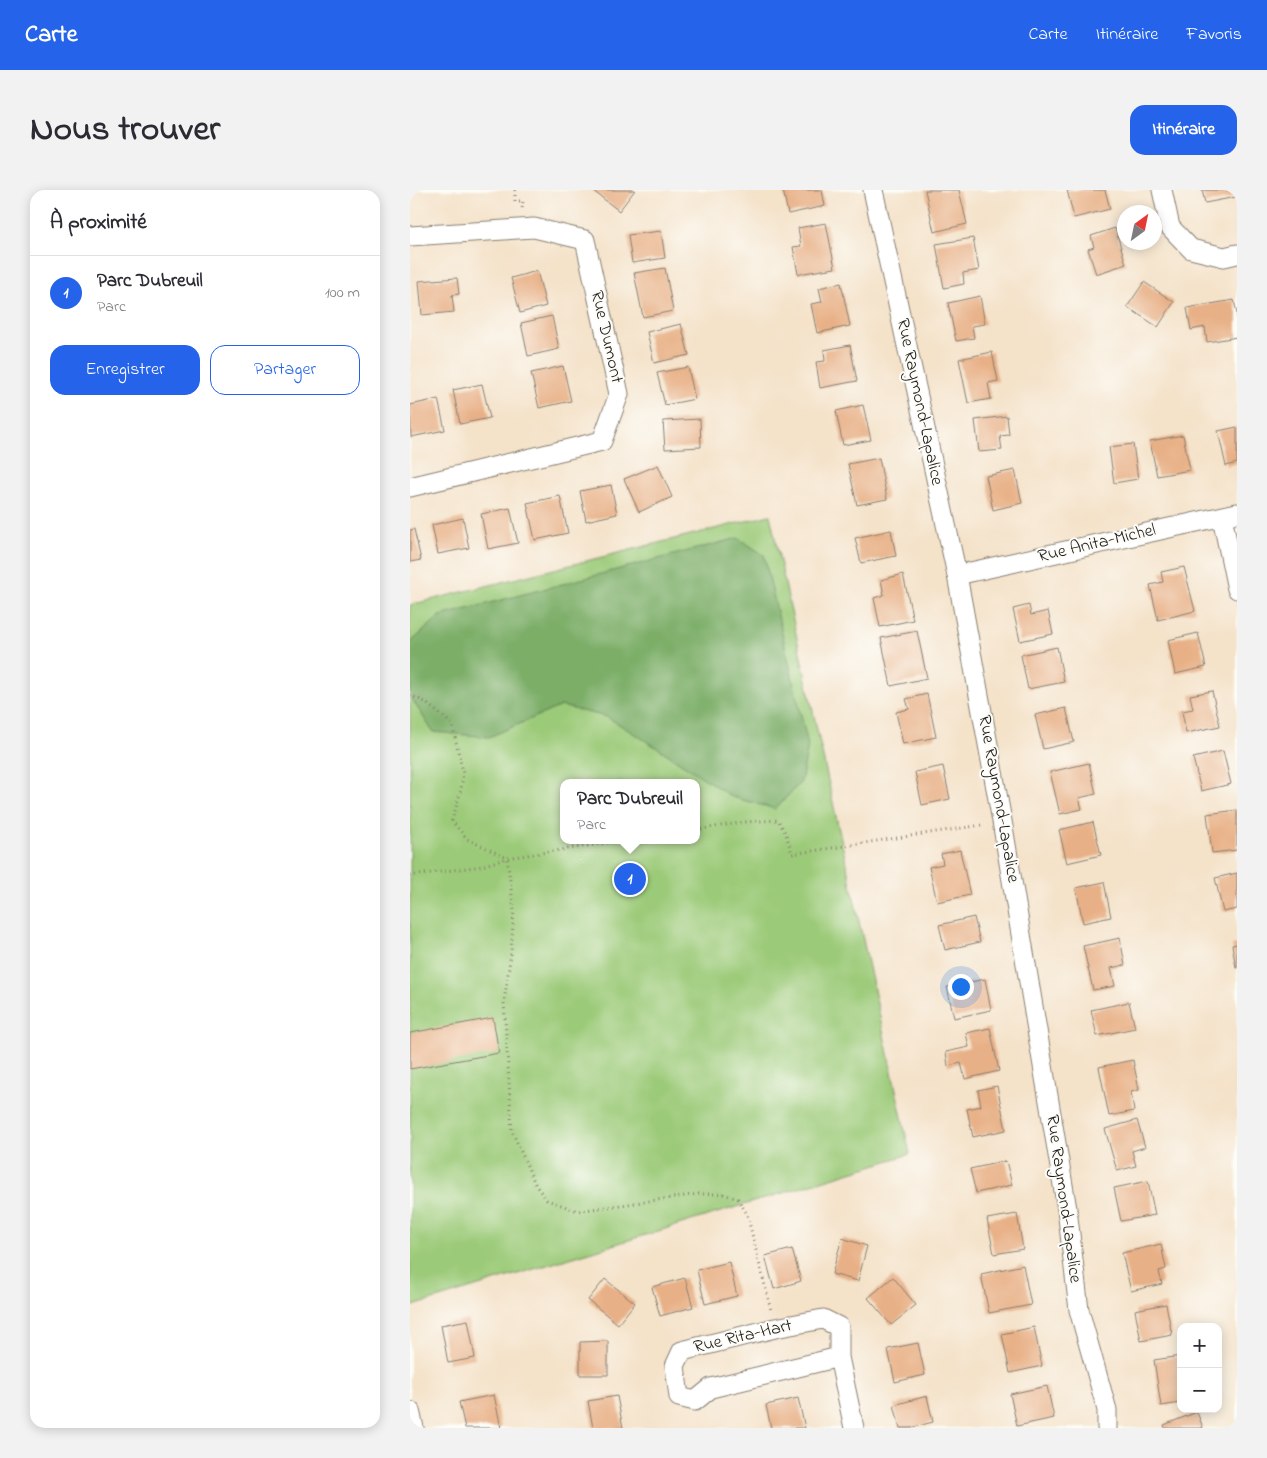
<!DOCTYPE html>
<html lang="fr">
<meta charset="utf-8">
<style>
:root{--surface:#fff;--page:#f2f2f3;--text:#2b2b33;--muted:#7c7c81;--line:#e1e1e2;--accent:#2563eb}
body{margin:0;font-family:"Indie Flower",sans-serif;background:var(--page);color:var(--text)}
.controls{position:absolute;right:15px;bottom:15px;display:grid;overflow:hidden;border-radius:10px;box-shadow:0 2px 12px #0003}
.controls button{width:45px;height:45px;display:grid;place-items:center;padding:0;border:0;border-bottom:1px solid var(--line);background:var(--surface);color:var(--text);font:25px sans-serif}
.compass{position:absolute;left:707px;top:15px;width:45px;height:45px;border-radius:50%;background:var(--surface);box-shadow:0 2px 12px #0003;rotate:33deg}
.you{position:absolute;left:550px;top:796px;width:18px;height:18px;margin:-12px;border:4px solid #fff;border-radius:50%;background:#1a73e8;box-shadow:0 0 0 8px #1a73e833}
.badge{display:grid;place-items:center;width:32px;height:32px;border-radius:50%;background:var(--accent);color:#fff;font-size:16px;font-weight:700}
.pin{position:absolute;translate:-50% -50%;border:2px solid #fff;box-shadow:0 1px 5px #0006}
.popup{position:absolute;left:150px;top:589px;width:140px;height:65px;box-sizing:border-box;display:grid;place-content:center;border-radius:10px;background:var(--surface);filter:drop-shadow(0 1px 4px #0005);font-size:16px;white-space:nowrap;color:var(--muted)}
.popup b{font-size:19px;color:var(--text)}
.popup::after{content:'';position:absolute;left:50%;top:100%;margin-left:-10px;border:10px solid transparent;border-top-color:var(--surface)}
.list{margin:0;padding:0;list-style:none}
h2{display:flex;justify-content:space-between;align-items:center;height:65px;margin:0;padding:0 20px;font-size:21px}
h2 small{font-size:16px;font-weight:400;color:var(--muted)}
.list li{display:grid;grid-template-columns:32px 1fr auto;gap:15px;align-items:center;box-sizing:border-box;height:75px;padding:0 20px;border-top:1px solid var(--line)}
.list b{display:block;font-size:19px;white-space:nowrap}
.list p{margin:0;font-size:16px;white-space:nowrap;color:var(--muted)}
.list em{font-size:16px;font-style:normal;color:var(--muted)}
.actions{display:flex;gap:10px;padding:15px 20px}
.actions a{flex:1;padding:11px 0;border:1px solid var(--accent);border-radius:15px;text-align:center;font-size:18px;color:var(--accent)}
.actions .main{background:var(--accent);color:#fff}
.map{position:relative;flex:none;width:827px;height:1238px;overflow:hidden;border-radius:15px}
header{display:flex;align-items:center;gap:30px;box-sizing:border-box;height:70px;padding:0 25px;background:var(--accent);color:#fff}
header strong{font-size:24px}
nav{display:flex;gap:28px;margin-inline-start:auto;font-size:18px}
.intro{display:flex;align-items:center;justify-content:space-between;box-sizing:border-box;height:120px;padding:0 30px}
h1{margin:0;font-size:35px}
.button{padding:12px 22px;border-radius:15px;background:var(--accent);color:#fff;font-size:18px;font-weight:700}
main{display:flex;gap:30px;padding:0 30px}
aside{flex:1;background:var(--surface);border-radius:15px;box-shadow:0 2px 12px #0003}
.map>svg:first-child{display:block}
.green{fill:#9bca78;stroke:#5c734a;fill-rule:evenodd}
.forest{fill:#7cae68;stroke:#4c6542}
.building{fill:#e8b086}
.lines{fill:none;stroke-linecap:round;stroke-linejoin:round}
.minor-casing{stroke:#887f72;stroke-width:21}
.path{stroke:#887f72;stroke-width:3;stroke-dasharray:1 4;stroke-linecap:butt}
.minor{stroke:#fff;stroke-width:19}
.labels{text-anchor:middle;dominant-baseline:central;stroke-width:4;stroke-linejoin:round;paint-order:stroke}
.street-label{font-size:18px;fill:#1c1c1c;stroke:#fdfcf7}
</style>
<header>
<strong>Carte</strong>
<nav><a>Carte</a><a>Itinéraire</a><a>Favoris</a></nav>
</header>
<div class="intro"><h1>Nous trouver</h1><a class="button">Itinéraire</a></div>
<main>
<aside>
<h2>À proximité<small></small></h2>
<ul class="list">
<li><span class="badge">1</span><div><b>Parc Dubreuil</b><p>Parc</p></div><em>100 m</em></li>
</ul>
<div class="actions"><a class="main">Enregistrer</a><a>Partager</a></div>
</aside>
<div class="map">
<svg width="827" height="1238" viewBox="0 0 827 1238">
<rect width="100%" height="100%" fill="#fdfcf7"/>
<filter id="ink" filterUnits="userSpaceOnUse"><feTurbulence type="fractalNoise" baseFrequency=".02" numOctaves="2"/><feDisplacementMap in="SourceGraphic" scale="10" xChannelSelector="R" yChannelSelector="G"/><feConvolveMatrix kernelMatrix="1 2 1 2 8 2 1 2 1" color-interpolation-filters="sRGB"/></filter>
<filter id="wash" filterUnits="userSpaceOnUse"><feTurbulence type="fractalNoise" baseFrequency=".0096" numOctaves="4" result="noise"/><feDisplacementMap in="SourceGraphic" scale="20" xChannelSelector="R" yChannelSelector="G"/><feGaussianBlur stdDeviation="1.12" result="paint"/><feColorMatrix in="noise" values="0 0 0 0 0 0 0 0 0 0 0 0 0 0 0 0 0 1.4 0 .05"/><feComposite in="paint" operator="in"/></filter>
<g filter="url(#wash)">
<rect width="100%" height="100%" fill="#f4e2c9"/>
<path class="green" d="M360 325 500 964 0 1117V415ZM154 593H286V650H154Z"/>
<polygon class="forest" points="328,348 354,365 398,555 391,592 365,619 322,607 254,562 197,527 151,516 79,547 23,542 0,506 0,453 30,426"/>
<g id="blocks">
<g class="building">
<polygon points="182,0 225,0 209,21"/>
<polygon points="373,0 412,0 415,16 378,24"/>
<polygon points="515,0 549,0 557,34 524,42"/>
<polygon points="657,0 695,0 700,19 664,28"/>
<polygon points="792,0 824,0 826,7 795,13"/>
<polygon points="416,33 425,78 388,84 383,57 391,56 388,38"/>
<polygon points="705,38 716,74 686,84 678,59 684,57 681,46"/>
<polygon points="251,41 255,68 222,73 218,45"/>
<polygon points="563,48 569,80 553,83 554,94 534,98 526,54"/>
<polygon points="255,78 263,121 233,127 224,83"/>
<polygon points="127,81 136,116 110,123 101,88"/>
<polygon points="47,88 49,104 42,105 44,122 12,125 9,91"/>
<polygon points="734,92 764,112 748,137 717,117"/>
<polygon points="431,93 440,136 407,143 401,114 412,112 409,98"/>
<polygon points="570,106 575,134 562,136 564,148 546,151 538,113"/>
<polygon points="824,110 827,124 827,147 797,152 795,137 781,140 777,118"/>
<polygon points="142,126 149,159 118,166 111,133"/>
<polygon points="271,134 279,165 244,173 237,142"/>
<polygon points="440,155 447,191 410,198 406,172 415,171 414,160"/>
<polygon points="582,162 588,191 578,193 581,209 558,213 549,169"/>
<polygon points="153,176 161,211 129,218 121,183"/>
<polygon points="278,177 285,209 255,215 247,183"/>
<polygon points="72,194 80,228 50,234 43,200"/>
<polygon points="28,209 35,240 1,247 0,215"/>
<polygon points="453,215 461,250 433,255 426,221"/>
<polygon points="597,226 599,245 590,246 592,260 569,262 565,230"/>
<polygon points="290,229 291,257 255,259 253,231"/>
<polygon points="827,237 827,273 816,276 808,241"/>
<polygon points="773,245 780,280 747,286 740,251"/>
<polygon points="723,254 728,289 704,293 699,257"/>
<polygon points="469,268 477,309 447,315 438,274"/>
<polygon points="248,275 262,307 229,322 214,289"/>
<polygon points="605,280 612,313 583,320 576,286"/>
<polygon points="201,295 207,324 176,331 170,301"/>
<polygon points="150,306 158,343 125,350 117,313"/>
<polygon points="100,318 108,353 78,359 71,324"/>
<polygon points="53,328 59,358 28,364 22,335"/>
<polygon points="4,339 11,370 0,372 0,340"/>
<polygon points="481,340 486,366 451,373 445,348"/>
<polygon points="774,377 785,421 748,430 740,395 753,392 751,382"/>
<polygon points="493,384 503,430 470,437 464,408 474,405 471,390"/>
<polygon points="619,415 621,425 638,421 643,444 610,451 603,419"/>
<polygon points="507,441 517,488 481,496 471,448"/>
<polygon points="788,443 796,477 765,484 758,450"/>
<polygon points="647,457 654,492 618,499 611,465"/>
<polygon points="802,501 810,536 776,543 772,521 783,519 780,505"/>
<polygon points="517,504 526,547 493,554 486,522 499,519 496,509"/>
<polygon points="656,518 664,552 633,559 625,525"/>
<polygon points="813,561 821,594 791,601 783,568"/>
<polygon points="679,573 686,604 669,608 672,619 650,624 640,582"/>
<polygon points="533,576 540,609 512,615 505,582"/>
<polygon points="827,620 827,660 802,663 797,624"/>
<polygon points="683,632 691,665 657,673 649,640"/>
<polygon points="550,660 560,705 527,712 519,677 533,674 531,664"/>
<polygon points="827,683 827,719 813,722 805,688"/>
<polygon points="694,692 701,727 673,733 666,698"/>
<polygon points="564,727 570,752 535,760 529,735"/>
<polygon points="710,748 715,775 701,778 705,796 683,800 673,756"/>
<polygon points="827,754 827,778 826,778 822,755"/>
<polygon points="575,789 581,820 544,828 537,797"/>
<polygon points="719,812 725,838 687,846 681,820"/>
<polygon points="83,828 89,863 0,879 0,843"/>
<polygon points="580,838 589,881 555,889 551,873 538,876 536,862 559,857 556,843"/>
<polygon points="723,870 729,900 721,902 724,921 699,926 689,877"/>
<polygon points="587,896 596,940 563,947 557,919 571,916 568,900"/>
<polygon points="727,930 735,957 722,961 726,976 707,981 695,939"/>
<polygon points="596,971 602,995 566,1003 560,979"/>
<polygon points="738,991 745,1025 711,1031 704,998"/>
<polygon points="607,1024 613,1059 584,1064 577,1029"/>
<polygon points="432,1048 457,1056 448,1091 422,1084"/>
<polygon points="751,1054 756,1079 749,1081 752,1094 721,1101 712,1063"/>
<polygon points="382,1059 391,1091 364,1099 355,1066"/>
<polygon points="319,1072 327,1106 295,1114 287,1080"/>
<polygon points="613,1075 621,1115 579,1123 571,1084"/>
<polygon points="483,1087 506,1115 481,1135 458,1108"/>
<polygon points="275,1088 283,1117 250,1126 242,1097"/>
<polygon points="195,1089 225,1113 208,1134 178,1110"/>
<polygon points="756,1114 762,1145 731,1151 725,1120"/>
<polygon points="58,1130 65,1168 38,1173 31,1135"/>
<polygon points="624,1137 632,1176 600,1183 592,1144"/>
<polygon points="198,1151 198,1185 170,1185 170,1152"/>
<polygon points="508,1153 515,1185 485,1192 478,1159"/>
<polygon points="771,1166 771,1213 751,1216 744,1170"/>
<polygon points="637,1196 644,1228 607,1236 600,1204"/>
<polygon points="84,1205 91,1238 55,1238 49,1212"/>
<polygon points="207,1206 213,1238 183,1238 178,1211"/>
<polygon points="517,1206 523,1232 500,1238 490,1238 484,1215"/>
<polygon points="388,1208 395,1238 361,1238 356,1215"/>
<polygon points="787,1222 793,1238 755,1238 754,1235"/>
</g>
</g>
</g>
<g filter="url(#ink)">
<use href="#blocks" fill-opacity="0" stroke="#887f72" stroke-width="1"/>
<g class="lines">
<g class="minor-casing">
<g id="minor">
<polyline points="463,0 547,385 592,631 657,1019 669,1120 697,1220 697,1238"/>
<polyline points="752,0 760,37 781,59 814,67 827,64"/>
<polyline points="0,46 124,38 175,50 209,204 192,251 0,297"/>
<polyline points="812,327 827,399"/>
<polyline points="547,385 827,323"/>
<polyline points="429,1167 301,1198 285,1211 269,1207 265,1176 272,1161 365,1138 413,1129 429,1137 429,1167 444,1238"/>
<polyline points="0,1221 4,1238"/>
</g>
</g>
<g class="path">
<polyline points="105,0 105,11 113,11 112,19"/>
<polyline points="0,505 15,512 42,534 53,583 51,600 42,631 57,649 97,668 104,720 101,763 94,812 102,941 126,996 137,1010 168,1021 289,1004 313,1004 328,1009 337,1024 361,1120"/>
<polyline points="286,640 335,632 368,630 376,644 382,664 572,635"/>
<polyline points="0,686 72,676 97,668 217,650"/>
</g>
<use href="#minor" class="minor"/>
</g>
</g>
<g class="labels">
<g class="street-label">
<text transform="translate(196 147) rotate(77)">Rue Dumont</text>
<text transform="translate(509 212) rotate(78)">Rue Raymond-Lapalice</text>
<text transform="translate(687 354) rotate(-13)">Rue Anita-Michel</text>
<text transform="translate(588 609) rotate(80)">Rue Raymond-Lapalice</text>
<text transform="translate(653 1009) rotate(82)">Rue Raymond-Lapalice</text>
<text transform="translate(333 1147) rotate(-13)">Rue Rita-Hart</text>
</g>
</g>
</svg>
<div class="controls">
<button>+</button>
<button>−</button>
</div>
<svg class="compass" viewBox="-18 -18 36 36"><path d="M0-13l5 13h-10z" fill="#e53935"/><path d="M0 13l5-13h-10z" fill="#7c7c81"/></svg>
<div class="you"></div>
<div class="pin badge" style="left:220px;top:689px">1</div>
<div class="popup"><b>Parc Dubreuil</b>Parc</div>
</div>
</main>
